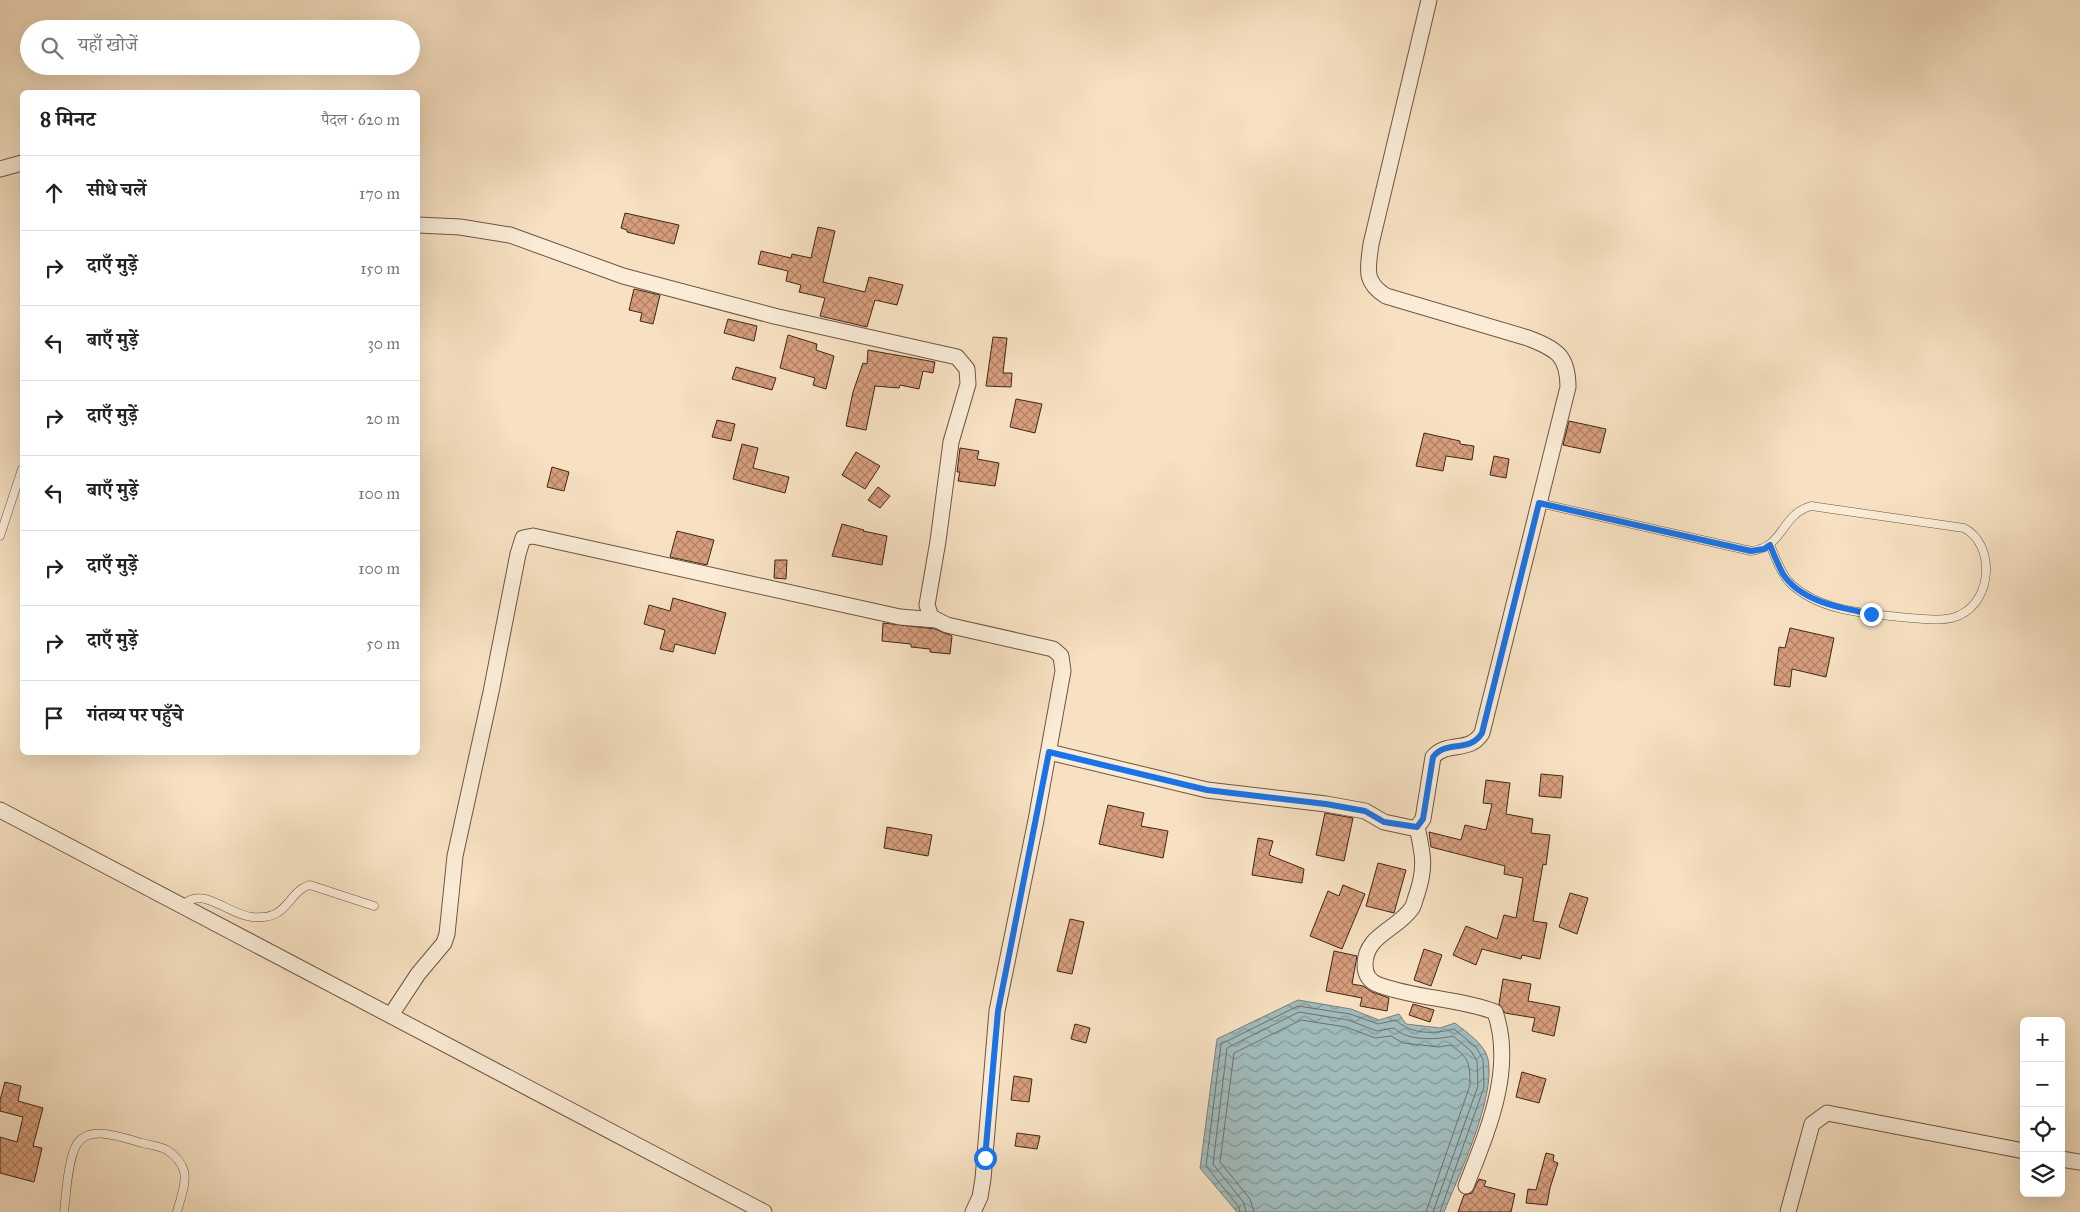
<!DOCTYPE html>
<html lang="hi">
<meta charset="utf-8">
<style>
:root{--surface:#fff;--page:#f2f2f2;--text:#222;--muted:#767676;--line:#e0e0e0}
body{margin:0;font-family:"IM FELL Great Primer","Noto Serif Devanagari",serif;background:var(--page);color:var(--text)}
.controls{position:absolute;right:15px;bottom:15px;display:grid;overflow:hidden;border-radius:8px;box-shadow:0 5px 20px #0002}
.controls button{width:45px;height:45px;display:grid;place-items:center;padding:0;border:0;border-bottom:1px solid var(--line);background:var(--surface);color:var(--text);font:25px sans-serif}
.stop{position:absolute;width:15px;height:15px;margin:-11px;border:4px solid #1a73e8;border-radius:50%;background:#fff}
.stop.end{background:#1a73e8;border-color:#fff;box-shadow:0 1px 5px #0008}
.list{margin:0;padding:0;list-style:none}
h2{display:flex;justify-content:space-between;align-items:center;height:65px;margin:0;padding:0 20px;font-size:21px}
h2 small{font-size:16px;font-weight:400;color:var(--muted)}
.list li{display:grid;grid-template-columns:32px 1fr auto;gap:15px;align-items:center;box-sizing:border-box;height:75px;padding:0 20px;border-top:1px solid var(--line)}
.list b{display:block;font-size:19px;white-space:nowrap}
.list em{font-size:16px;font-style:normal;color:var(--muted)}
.icon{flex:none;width:28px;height:28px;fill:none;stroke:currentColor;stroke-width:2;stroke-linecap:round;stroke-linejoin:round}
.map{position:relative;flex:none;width:2080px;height:1212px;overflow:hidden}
.search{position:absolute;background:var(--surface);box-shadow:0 5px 20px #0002;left:20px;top:20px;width:400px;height:55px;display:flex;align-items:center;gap:12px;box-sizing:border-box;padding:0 18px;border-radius:28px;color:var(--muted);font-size:19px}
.panel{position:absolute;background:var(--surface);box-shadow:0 5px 20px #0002;left:20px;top:90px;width:400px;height:665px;border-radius:8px}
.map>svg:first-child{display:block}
.water{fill:url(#water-waves);stroke:#7a7f79}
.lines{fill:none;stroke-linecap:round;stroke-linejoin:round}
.shore{stroke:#717068;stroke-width:1}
.building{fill:url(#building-cross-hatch);stroke:#422615}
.service-casing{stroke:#6f5540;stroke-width:9}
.minor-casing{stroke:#6f5540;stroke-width:17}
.service{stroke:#faecd7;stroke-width:8}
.minor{stroke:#faecd7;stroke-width:15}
.route{stroke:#1a73e8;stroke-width:6}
</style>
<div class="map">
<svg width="2080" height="1212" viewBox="0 0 2080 1212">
<defs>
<pattern id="water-waves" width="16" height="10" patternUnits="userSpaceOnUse" patternTransform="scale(1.25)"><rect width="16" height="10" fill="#a0bbbc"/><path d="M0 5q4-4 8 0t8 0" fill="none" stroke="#849898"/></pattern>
<pattern id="building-cross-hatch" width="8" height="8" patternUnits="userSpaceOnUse" patternTransform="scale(1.25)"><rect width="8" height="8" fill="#d79e7d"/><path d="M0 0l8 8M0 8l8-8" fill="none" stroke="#b08165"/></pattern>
</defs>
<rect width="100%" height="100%" fill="#f7e1c2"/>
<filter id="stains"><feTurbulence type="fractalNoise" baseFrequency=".004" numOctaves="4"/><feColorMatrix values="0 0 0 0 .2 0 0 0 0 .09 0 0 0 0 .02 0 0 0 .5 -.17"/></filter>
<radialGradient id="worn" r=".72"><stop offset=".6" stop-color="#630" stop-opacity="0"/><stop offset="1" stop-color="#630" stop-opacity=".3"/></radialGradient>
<path class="water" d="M1298 1000 1351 1009 1379 1020 1399 1014 1406 1024 1440 1028 1455 1023C1466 1032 1485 1044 1488 1059 1496 1097 1459 1175 1444 1212H1237L1200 1168 1217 1039Z"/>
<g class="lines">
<g class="shore">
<path d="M1240 1212 1239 1207 1206 1166 1221 1044 1298 1006 1350 1014 1378 1024 1396 1020C1411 1035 1435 1034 1454 1029L1476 1047 1483 1059 1484 1087 1440 1212"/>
<path d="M1246 1212 1244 1203 1213 1164 1227 1048 1299 1012 1348 1020 1377 1031 1394 1028C1407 1041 1436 1040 1453 1036L1471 1051 1477 1061 1478 1086 1433 1212"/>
<path d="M1254 1212 1250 1199 1220 1162 1234 1053 1301 1020 1346 1027 1375 1038 1391 1036 1403 1043 1439 1047 1451 1045C1469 1058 1470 1063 1470 1085L1426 1212"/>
</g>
</g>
<g class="building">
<polygon points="625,213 679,225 674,244 627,232 627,230 621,228"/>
<polygon points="818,227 835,231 823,282 865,292 869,277 903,285 897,305 875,300 867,327 820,316 825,298 799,292 801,285 786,281 788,271 758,264 761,251 791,258 792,254 811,258"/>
<polygon points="634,289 660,295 653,324 640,321 642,313 629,310"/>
<polygon points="728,319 757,326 754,341 724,333"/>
<polygon points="788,335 817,344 816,350 834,356 826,389 813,385 815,378 780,368"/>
<polygon points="993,337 1007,338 1003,373 1012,373 1011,387 986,386"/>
<polygon points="868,350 935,362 933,373 923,371 919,389 900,385 899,388 875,386 866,430 846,426 853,392 863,363 867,364"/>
<polygon points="736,367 776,378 772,390 732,379"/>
<polygon points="1016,399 1042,404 1035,433 1010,427"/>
<polygon points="717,420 735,424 731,441 712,437"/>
<polygon points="1569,421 1606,429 1600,453 1563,445"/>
<polygon points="1424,433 1460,441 1460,444 1474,446 1472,460 1446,456 1443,471 1416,466"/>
<polygon points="742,444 758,448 753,468 789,477 785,493 733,479"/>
<polygon points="960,448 979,451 977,459 999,463 995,486 958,481 960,472 957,472"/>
<polygon points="856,452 880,466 865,489 842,475"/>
<polygon points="1494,456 1509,459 1506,478 1490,475"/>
<polygon points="552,467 569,472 564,491 547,487"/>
<polygon points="878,487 890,496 880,508 868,500"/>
<polygon points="842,524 864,530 863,531 887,536 882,565 832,556"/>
<polygon points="677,531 714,540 707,565 670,557"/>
<polygon points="775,560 787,560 786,579 774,578"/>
<polygon points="673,598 726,613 715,654 675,644 673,652 660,649 665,630 644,624 649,605 670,611"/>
<polygon points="883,623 935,629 952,636 950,654 930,652 930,649 911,647 911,644 882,641"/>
<polygon points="1790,628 1834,638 1826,677 1792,669 1790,687 1774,685 1779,647 1785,648"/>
<polygon points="1541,774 1563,776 1561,798 1539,796"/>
<polygon points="1486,780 1510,783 1506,814 1533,819 1531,833 1550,835 1546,865 1543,864 1533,921 1547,923 1540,959 1522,955 1521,959 1482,949 1476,965 1453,955 1466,926 1497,939 1504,915 1516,918 1523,878 1504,874 1505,866 1431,847 1429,832 1461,840 1465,825 1486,830 1492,804 1483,803"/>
<polygon points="1108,805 1144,813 1141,826 1168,831 1163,858 1099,844"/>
<polygon points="1325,813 1353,818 1344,861 1316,855"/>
<polygon points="887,827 932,835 928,856 884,848"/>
<polygon points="1258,838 1273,841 1269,855 1304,869 1302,883 1252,875"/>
<polygon points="1378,863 1406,870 1394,913 1366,906"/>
<polygon points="1343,885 1365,894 1342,949 1310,936 1328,891 1339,896"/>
<polygon points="1570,893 1588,898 1577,934 1559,927"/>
<polygon points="1070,919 1084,922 1072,974 1057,971"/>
<polygon points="1424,949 1442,955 1431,986 1414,980"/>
<polygon points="1334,951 1357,956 1352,984 1363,986 1372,992 1389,998 1387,1011 1360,1006 1362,998 1326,991"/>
<polygon points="1503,979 1531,984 1528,1001 1560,1007 1554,1036 1532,1031 1535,1018 1505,1013 1499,1004"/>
<polygon points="1413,1004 1434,1010 1430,1022 1409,1015"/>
<polygon points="1075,1024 1090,1028 1086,1043 1071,1039"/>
<polygon points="1522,1072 1546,1079 1539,1103 1516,1097"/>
<polygon points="1014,1076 1032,1079 1029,1102 1011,1100"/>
<polygon points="5,1082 21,1086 18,1101 43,1108 33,1146 42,1148 34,1182 0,1173 0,1137 17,1142 23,1117 0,1111 0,1100"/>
<polygon points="1017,1133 1040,1136 1037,1149 1015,1146"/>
<polygon points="1546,1153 1554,1155 1553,1161 1558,1163 1550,1188 1547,1205 1526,1203 1528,1189 1536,1190"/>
<polygon points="1479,1179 1486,1181 1484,1186 1515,1194 1511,1212 1458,1212 1464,1195 1472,1193"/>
</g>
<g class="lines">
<g class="service-casing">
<g id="service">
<path d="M1539 503 1751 551C1785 547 1780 515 1811 506L1964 528C1995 544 1993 600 1960 615 1946 622 1926 619 1911 618 1871 614 1820 613 1789 582 1780 572 1776 558 1770 545"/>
<polyline points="0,536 22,469"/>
<path d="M182 906C202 884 228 915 252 917 290 921 287 891 310 885L374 906"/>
<path d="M64 1212C66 1195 68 1158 77 1144 90 1124 124 1138 142 1143 150 1145 161 1146 167 1150 175 1155 181 1162 184 1171 187 1183 180 1200 177 1212"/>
</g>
</g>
<g class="minor-casing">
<g id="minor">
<polyline points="0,169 22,163"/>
<polyline points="418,225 460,227 510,235 623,276 774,316 957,357 967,369 968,384 951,442 938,541 927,605 931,617 947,625 1053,649 1061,656 1063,671 1036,820 997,1011 983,1179 980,1197 973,1212"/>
<path d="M1049 752 1207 790 1326 804 1365 811 1384 822 1412 828 1417 827 1423 819 1433 757C1448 740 1469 754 1482 733L1568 387C1568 355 1556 349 1528 338L1386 296C1363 282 1368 268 1371 244L1429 0"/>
<polyline points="0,810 764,1212"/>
<path d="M1417 827C1423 854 1426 867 1417 894 1415 899 1414 905 1412 908 1397 930 1365 935 1365 965 1365 975 1370 982 1379 985 1417 999 1458 998 1495 1012 1515 1070 1487 1132 1466 1186"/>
<polyline points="391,1015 418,974 444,943 447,934 455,856 491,692 518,554 523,538 533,536 900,617 936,620"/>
<polyline points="2061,1159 2080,1162"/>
<polyline points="1788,1212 1812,1124 1827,1113 2024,1151"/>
</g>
</g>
<use href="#service" class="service"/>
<use href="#minor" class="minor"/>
</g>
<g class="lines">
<path class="route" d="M985 1158 998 1011 1049 752 1207 790 1326 804 1365 811 1384 822 1417 827 1423 819 1433 757C1447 739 1469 754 1482 733L1539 503 1751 551 1764 549 1770 545C1774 555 1778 565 1783 574 1801 602 1841 608 1871 614"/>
</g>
<rect width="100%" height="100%" filter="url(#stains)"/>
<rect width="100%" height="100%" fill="url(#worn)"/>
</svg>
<div class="controls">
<button>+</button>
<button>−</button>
<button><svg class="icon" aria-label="locate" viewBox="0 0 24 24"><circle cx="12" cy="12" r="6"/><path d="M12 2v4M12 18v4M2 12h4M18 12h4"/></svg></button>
<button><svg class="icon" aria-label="layers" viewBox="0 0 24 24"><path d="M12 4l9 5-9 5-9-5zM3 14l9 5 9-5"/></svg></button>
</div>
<div class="stop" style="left:985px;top:1158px"></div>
<div class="stop end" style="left:1871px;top:614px"></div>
<div class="search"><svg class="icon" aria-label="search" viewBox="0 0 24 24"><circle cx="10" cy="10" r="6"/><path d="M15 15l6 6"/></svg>यहाँ खोजें</div>
<section class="panel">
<h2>8 मिनट<small>पैदल · 620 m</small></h2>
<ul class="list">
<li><svg class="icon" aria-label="ahead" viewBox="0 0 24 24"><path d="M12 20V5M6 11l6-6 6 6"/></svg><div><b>सीधे चलें</b></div><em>170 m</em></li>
<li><svg class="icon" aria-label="right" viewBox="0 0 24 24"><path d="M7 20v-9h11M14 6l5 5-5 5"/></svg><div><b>दाएँ मुड़ें</b></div><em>150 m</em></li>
<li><svg class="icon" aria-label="left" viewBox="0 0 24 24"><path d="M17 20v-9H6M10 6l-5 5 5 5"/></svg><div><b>बाएँ मुड़ें</b></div><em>30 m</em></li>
<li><svg class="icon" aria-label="right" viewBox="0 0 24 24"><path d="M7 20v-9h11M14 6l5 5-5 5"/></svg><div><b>दाएँ मुड़ें</b></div><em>20 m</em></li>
<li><svg class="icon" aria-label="left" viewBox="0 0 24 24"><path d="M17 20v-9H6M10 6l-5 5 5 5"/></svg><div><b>बाएँ मुड़ें</b></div><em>100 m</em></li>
<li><svg class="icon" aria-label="right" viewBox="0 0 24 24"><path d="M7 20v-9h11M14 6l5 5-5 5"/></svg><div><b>दाएँ मुड़ें</b></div><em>100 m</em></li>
<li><svg class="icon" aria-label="right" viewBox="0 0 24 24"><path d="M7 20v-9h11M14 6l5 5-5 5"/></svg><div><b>दाएँ मुड़ें</b></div><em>50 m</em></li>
<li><svg class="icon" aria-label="arrive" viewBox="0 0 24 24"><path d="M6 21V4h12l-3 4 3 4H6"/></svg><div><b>गंतव्य पर पहुँचे</b></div></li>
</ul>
</section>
</div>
